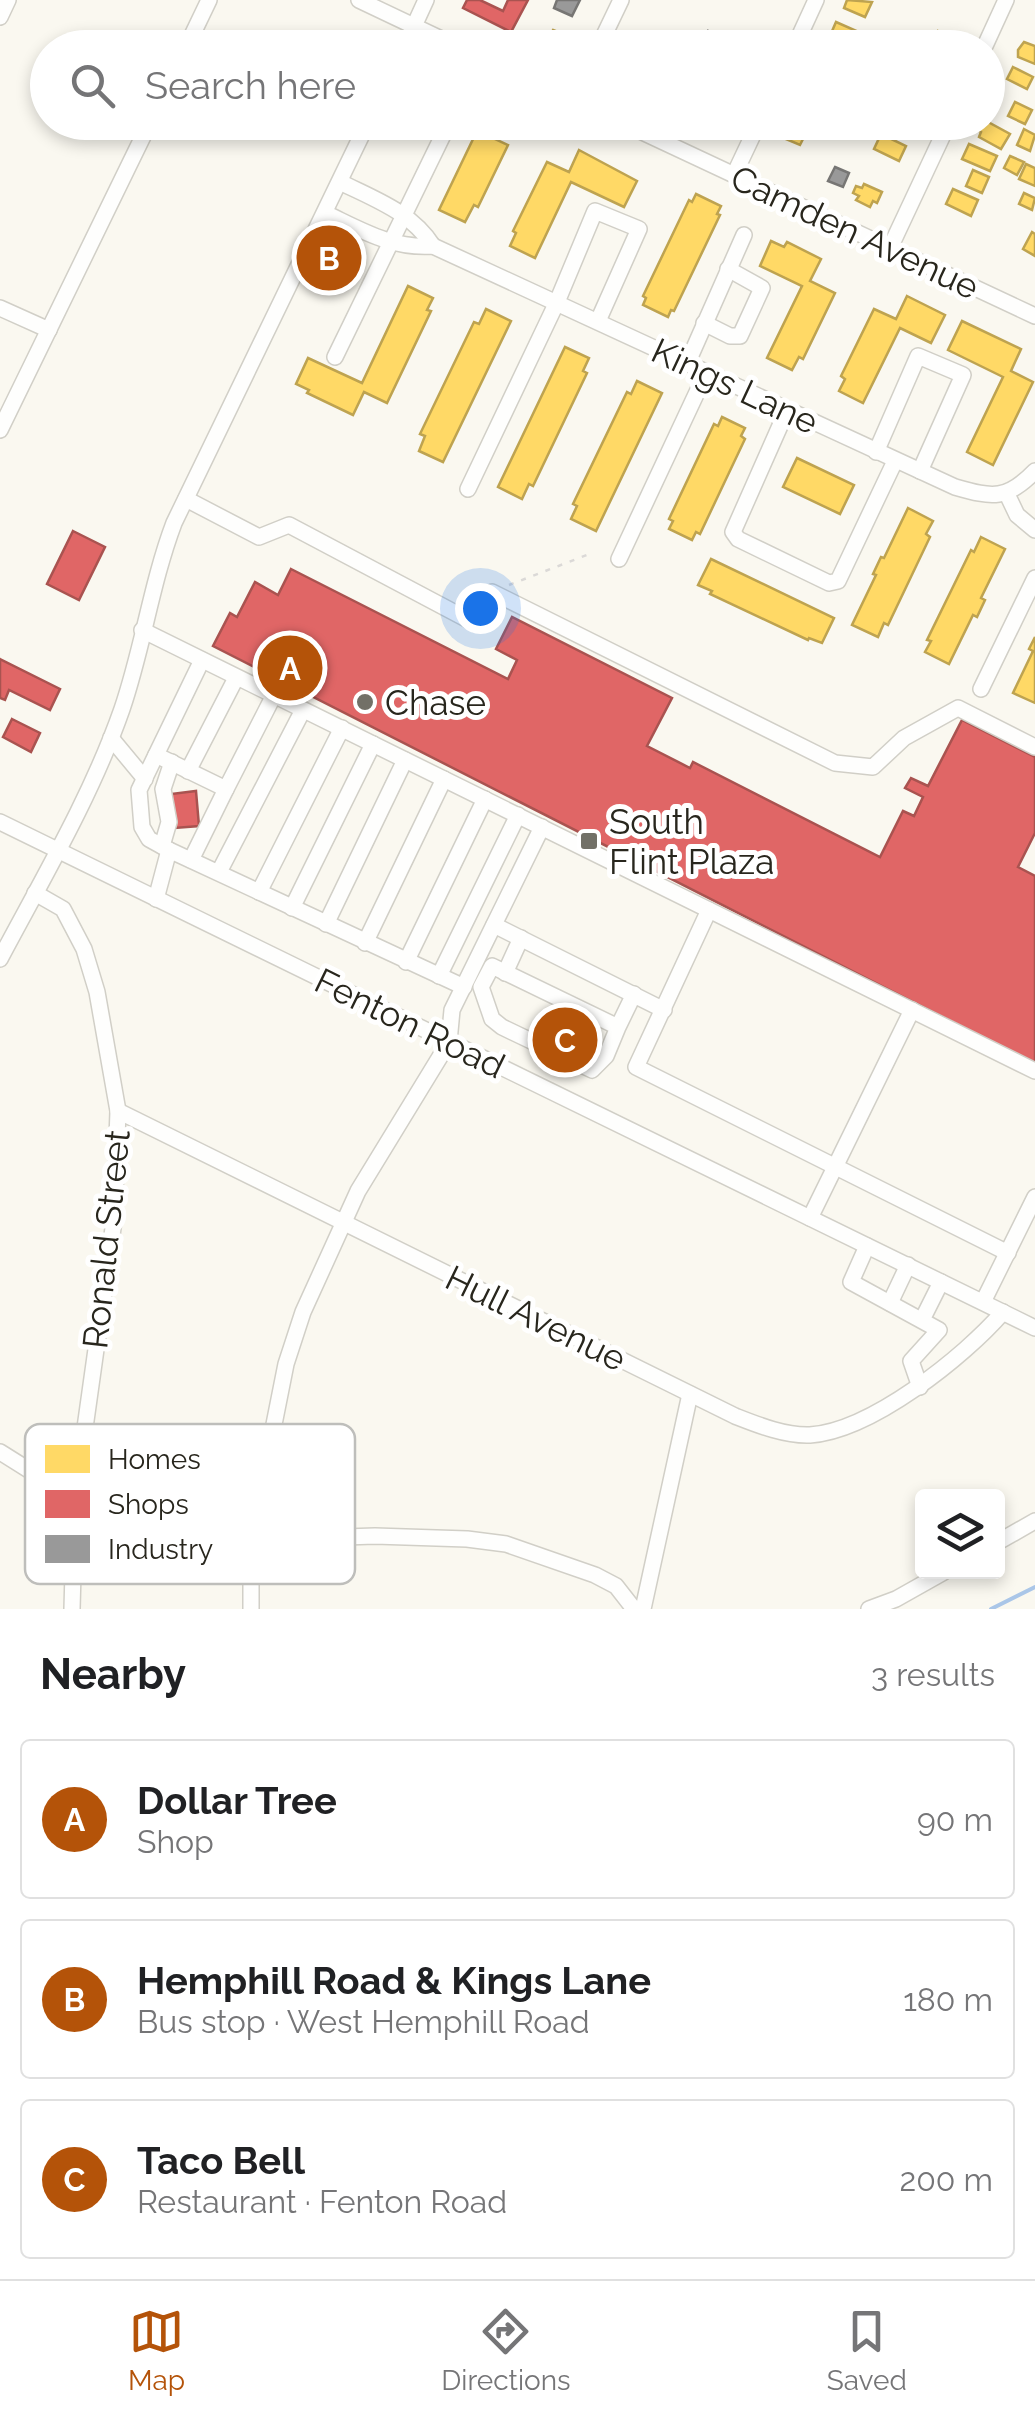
<!DOCTYPE html>
<meta charset="utf-8">
<style>
:root{--surface:#fff;--page:#f2f2f2;--text:#202124;--muted:#757577;--line:#e0e0e0;--accent:#b45309}
body{margin:0;font-family:Raleway,sans-serif;background:var(--page);color:var(--text)}
.controls{position:absolute;right:30px;bottom:30px;display:grid;overflow:hidden;border-radius:10px;box-shadow:0 5px 15px #0003}
.controls button{width:90px;height:90px;display:grid;place-items:center;padding:0;border:0;border-bottom:2px solid var(--line);background:var(--surface);color:var(--text);font:50px sans-serif}
.you{position:absolute;left:480px;top:608px;width:35px;height:35px;margin:-25px;border:8px solid #fff;border-radius:50%;background:#1a73e8;box-shadow:0 0 0 15px #1a73e833}
.badge{display:grid;place-items:center;width:65px;height:65px;border-radius:50%;background:var(--accent);color:#fff;font-size:32px;font-weight:700}
.pin{position:absolute;translate:-50% -50%;border:5px solid #fff;box-shadow:0 2px 10px #0006}
.list{margin:0;padding:0;list-style:none}
h2{display:flex;justify-content:space-between;align-items:center;height:130px;margin:0;padding:0 40px;font-size:42px}
h2 small{font-size:32px;font-weight:400;color:var(--muted)}
.list li{display:grid;grid-template-columns:65px 1fr auto;gap:30px;align-items:center;box-sizing:border-box;height:160px;margin:0 20px 20px;padding:0 20px;border:2px solid var(--line);border-radius:10px}
.list b{display:block;font-size:38px;white-space:nowrap}
.list p{margin:0;font-size:32px;white-space:nowrap;color:var(--muted)}
.list em{font-size:32px;font-style:normal;color:var(--muted)}
.icon{flex:none;width:55px;height:55px;fill:none;stroke:currentColor;stroke-width:2;stroke-linecap:round;stroke-linejoin:round}
.map{position:relative;flex:none;width:1035px;height:1609px;overflow:hidden}
.search{position:absolute;background:var(--surface);box-shadow:0 5px 15px #0003;left:30px;right:30px;top:30px;height:110px;display:flex;align-items:center;gap:25px;box-sizing:border-box;padding:0 35px;border-radius:55px;color:var(--muted);font-size:38px}
.sheet{height:670px;background:var(--surface)}
nav{display:flex;justify-content:space-around;align-items:center;box-sizing:border-box;height:140px;border-top:2px solid var(--line);background:var(--surface);font-size:28px;color:var(--muted)}
nav a{display:grid;justify-items:center;gap:5px}
nav .on{color:var(--accent)}
.map>svg:first-child{display:block}
.homes{fill:#ffd966;stroke:#bea350;stroke-width:2.5}
.shops{fill:#e06666;stroke:#a95350;stroke-width:2.5}
.industry{fill:#999;stroke:#777674;stroke-width:2.5}
.lines{fill:none;stroke-linecap:round;stroke-linejoin:round}
.stream{stroke:#aac6e8;stroke-width:4}
.minor-casing{stroke:#d1cfc7;stroke-width:18}
.path{stroke:#dbd9d7;stroke-width:2.5;stroke-dasharray:5 8;stroke-linecap:butt}
.minor{stroke:#fefefd;stroke-width:15}
.poi-dot{fill:#727067;stroke:#fff;stroke-width:4}
.labels{text-anchor:middle;dominant-baseline:central;stroke-width:10;stroke-linejoin:round;paint-order:stroke}
.street-label{font-size:35px;fill:#28261d;stroke:#fff}
.poi-label{font-size:35px;fill:#28261d;stroke:#fff;text-anchor:start}
.key{fill:#fff;stroke:#bebebb;stroke-width:2.5}
.key-label{font-size:28px;fill:#28261d}
</style>
<div class="map">
<svg width="1035" height="1609" viewBox="0 0 1035 1609">
<rect width="100%" height="100%" fill="#faf8f0"/>
<g class="homes">
<polygon points="847,0 872,2 865,17 844,8"/>
<polygon points="836,22 859,32 854,42 848,39 845,45 829,38"/>
<polygon points="553,30 570,37 566,48 545,48"/>
<polygon points="938,31 954,39 950,48 930,48"/>
<polygon points="739,33 756,40 752,48 732,48"/>
<polygon points="1024,42 1035,46 1035,64 1018,57 1018,50"/>
<polygon points="1013,67 1033,77 1027,89 1007,79"/>
<polygon points="1015,102 1032,110 1025,124 1008,116"/>
<polygon points="443,122 487,122 482,133 508,145 478,207 474,205 465,222 439,210 474,137"/>
<polygon points="699,122 719,122 714,131"/>
<polygon points="794,122 808,129 800,145 786,139"/>
<polygon points="981,122 988,122 1010,134 1001,149 979,137 981,132 977,130"/>
<polygon points="1024,129 1035,135 1030,151 1017,145"/>
<polygon points="881,134 906,146 899,161 874,149"/>
<polygon points="969,144 997,156 990,171 962,159"/>
<polygon points="579,150 637,181 624,207 571,182 535,258 510,246 516,233 513,231 547,162 569,172"/>
<polygon points="1010,156 1024,162 1017,175 1004,168"/>
<polygon points="1026,164 1035,168 1035,186 1019,179"/>
<polygon points="973,170 989,177 982,193 966,186"/>
<polygon points="864,184 882,192 877,203 873,201 870,207 856,200 859,196 853,193 856,186 862,188"/>
<polygon points="953,189 978,200 971,216 946,204"/>
<polygon points="1024,193 1035,198 1032,210 1019,204"/>
<polygon points="696,194 721,206 717,214 720,215 674,311 671,310 668,317 643,305 646,298 643,296 689,200 692,202"/>
<polygon points="1032,232 1035,234 1035,256 1023,249"/>
<polygon points="771,241 784,247 787,242 821,259 810,281 835,293 803,359 799,357 792,370 767,358 802,286 760,266"/>
<polygon points="408,286 433,298 427,310 431,311 387,403 364,392 353,415 307,393 309,390 296,384 308,358 362,383"/>
<polygon points="907,296 945,315 931,343 900,328 863,403 839,391 845,379 841,376 874,309 896,319"/>
<polygon points="486,309 511,321 443,462 419,451 425,436 420,434 474,322 479,324"/>
<polygon points="962,321 1021,349 1011,371 1033,382 993,465 967,452 1003,377 948,350"/>
<polygon points="565,347 589,358 583,371 587,373 533,486 529,484 522,499 498,487"/>
<polygon points="637,381 662,393 596,531 571,519 577,506 573,504 627,392 631,394"/>
<polygon points="722,417 745,428 741,436 745,439 700,534 696,532 692,540 669,529 673,521 669,519 714,424 718,426"/>
<polygon points="797,458 854,485 840,514 783,487"/>
<polygon points="908,508 933,521 926,534 930,537 888,625 884,623 878,637 852,625 876,575 873,574 881,557 884,558"/>
<polygon points="981,537 1005,549 981,598 985,600 977,617 973,615 949,664 925,652 931,641 927,640 971,550 974,552"/>
<polygon points="711,559 834,618 822,643 809,638 808,640 710,594 712,591 698,585"/>
<polygon points="1035,637 1035,703 1013,693 1033,651 1029,649"/>
</g>
<g class="shops">
<polygon points="467,0 480,0 503,11 508,0 528,0 511,32 463,8"/>
<polygon points="73,531 105,547 79,600 47,584"/>
<polygon points="291,569 508,679 517,660 496,649 512,617 672,698 647,746 690,768 693,762 880,857 903,811 914,816 923,797 905,788 911,778 928,786 962,720 1035,757 1035,833 1018,867 1035,876 1035,1064 213,646 230,613 237,617 255,582 278,595"/>
<polygon points="0,659 60,689 50,710 9,690 5,700 0,698"/>
<polygon points="12,719 40,733 31,752 3,737"/>
<polygon points="196,791 199,826 175,828 171,794"/>
<polygon points="546,1019 593,1043 584,1061 537,1037"/>
</g>
<g class="industry">
<polygon points="557,0 580,0 572,16 554,8"/>
<polygon points="708,31 722,37 718,48 703,42"/>
<polygon points="861,122 874,123 867,138 856,133"/>
<polygon points="835,167 849,173 843,187 828,181"/>
</g>
<g class="lines">
<polyline class="stream" points="991,1609 1035,1587"/>
<g class="minor-casing">
<g id="minor">
<polyline points="359,0 460,48"/>
<polyline points="0,17 8,0"/>
<polyline points="186,48 209,0"/>
<polyline points="404,48 426,0"/>
<polyline points="598,48 621,0"/>
<polyline points="794,48 816,0"/>
<polyline points="984,48 1006,0"/>
<polyline points="621,122 1035,316"/>
<polyline points="734,175 759,122"/>
<path d="M340 182C376 200 411 212 433 246"/>
<path d="M325 213C361 230 392 249 433 246L955 487C993 498 1007 500 1035 471"/>
<polyline points="890,248 949,122"/>
<polyline points="0,308 49,330"/>
<polyline points="704,323 730,336 740,336 762,288 728,269"/>
<polyline points="335,357 443,135"/>
<polyline points="687,364 744,235"/>
<polyline points="787,410 733,532 738,539 829,583 838,581 895,461"/>
<polyline points="0,430 150,122"/>
<polyline points="876,452 918,356 963,375 920,471"/>
<polyline points="468,489 557,302 595,211 639,229 598,321"/>
<polyline points="1007,494 1017,515 1035,530"/>
<polyline points="186,499 259,537 289,525 476,624 492,592 835,763 873,767 904,738 958,708 1035,747"/>
<polyline points="619,559 706,373"/>
<polyline points="142,630 1035,1071"/>
<polyline points="981,689 1035,578"/>
<polyline points="111,738 145,779"/>
<polyline points="156,755 226,789 274,695"/>
<polyline points="188,771 236,678"/>
<polyline points="0,822 1035,1328"/>
<polyline points="162,846 169,822 163,789 172,762"/>
<polyline points="169,850 149,839 142,827 139,790 202,660"/>
<polyline points="191,860 226,789"/>
<polyline points="219,872 303,710"/>
<polyline points="259,892 342,728"/>
<polyline points="35,893 63,909 84,949 97,992 118,1111 114,1221 75,1499 72,1609"/>
<polyline points="156,899 169,850 464,987"/>
<polyline points="292,908 373,744"/>
<polyline points="709,910 636,1067 1008,1253"/>
<polyline points="326,924 405,760"/>
<polyline points="494,925 664,1010"/>
<polyline points="365,943 444,779"/>
<path d="M0 959C43 878 92 795 122 709 143 648 151 584 174 523L368 122"/>
<polyline points="406,962 485,799"/>
<polyline points="505,973 521,938"/>
<polyline points="439,976 518,815"/>
<polyline points="618,1027 606,1056 592,1070 502,1027 492,1019 481,987 492,966 618,1027 634,994"/>
<path d="M118 1111 735 1416C758 1425 785 1436 810 1435 871 1431 964 1357 1003 1312"/>
<polyline points="810,1218 912,1010"/>
<polyline points="867,1246 851,1282 939,1330 911,1361 920,1387"/>
<polyline points="983,1302 1035,1197"/>
<polyline points="890,1303 908,1265"/>
<polyline points="922,1320 941,1282"/>
<polyline points="0,1452 75,1499 147,1525 251,1540 375,1536 467,1539 506,1544 595,1575 616,1586 634,1609"/>
<polyline points="998,1542 1035,1521"/>
<polyline points="251,1609 251,1540 286,1364 303,1312 358,1191 449,1042 452,1010 542,827"/>
<polyline points="643,1609 690,1394"/>
<polyline points="869,1609 896,1599 944,1572"/>
</g>
</g>
<polyline class="path" points="509,585 592,553"/>
<use href="#minor" class="minor"/>
</g>
<g class="poi-dot">
<circle cx="365" cy="702" r="10"/>
<rect x="579" y="831" width="20" height="20" rx="5"/>
</g>
<g class="labels">
<g class="street-label">
<text transform="translate(855 232) rotate(25)">Camden Avenue</text>
<text transform="translate(735 386) rotate(25)">Kings Lane</text>
<text transform="translate(410 1023) rotate(26)">Fenton Road</text>
<text transform="translate(106 1239) rotate(-84)">Ronald Street</text>
<text transform="translate(536 1318) rotate(26)">Hull Avenue</text>
</g>
<g class="poi-label">
<text x="385" y="702">Chase</text>
<text x="609" y="821">South<tspan x="609" dy="40">Flint Plaza</tspan></text>
</g>
</g>
<rect x="25" y="1424" width="330" height="160" rx="15" class="key"/>
<rect x="45" y="1445" width="45" height="28" fill="#ffd966"/>
<rect x="45" y="1490" width="45" height="28" fill="#e06666"/>
<rect x="45" y="1535" width="45" height="28" fill="#999"/>
<g class="key-label">
<text x="108" y="1469">Homes</text>
<text x="108" y="1514">Shops</text>
<text x="108" y="1559">Industry</text>
</g>
</svg>
<div class="controls">
<button><svg class="icon" aria-label="layers" viewBox="0 0 24 24"><path d="M12 4l9 5-9 5-9-5zM3 14l9 5 9-5"/></svg></button>
</div>
<div class="you"></div>
<div class="pin badge" style="left:290px;top:668px">A</div>
<div class="pin badge" style="left:329px;top:258px">B</div>
<div class="pin badge" style="left:565px;top:1040px">C</div>
<div class="search"><svg class="icon" aria-label="search" viewBox="0 0 24 24"><circle cx="10" cy="10" r="6"/><path d="M15 15l6 6"/></svg>Search here</div>
</div>
<section class="sheet">
<h2>Nearby<small>3 results</small></h2>
<ul class="list">
<li><span class="badge">A</span><div><b>Dollar Tree</b><p>Shop</p></div><em>90 m</em></li>
<li><span class="badge">B</span><div><b>Hemphill Road &amp; Kings Lane</b><p>Bus stop · West Hemphill Road</p></div><em>180 m</em></li>
<li><span class="badge">C</span><div><b>Taco Bell</b><p>Restaurant · Fenton Road</p></div><em>200 m</em></li>
</ul>
</section>
<nav>
<a class="on"><svg class="icon" aria-label="map" viewBox="0 0 24 24"><path d="M3 6l6-2 6 2 6-2v14l-6 2-6-2-6 2zM9 4v14M15 6v14"/></svg>Map</a>
<a><svg class="icon" aria-label="directions" viewBox="0 0 24 24"><path d="M12 3l9 9-9 9-9-9zM9 14v-3h6M13 9l2 2-2 2"/></svg>Directions</a>
<a><svg class="icon" aria-label="saved" viewBox="0 0 24 24"><path d="M7 4h10v16l-5-4-5 4z"/></svg>Saved</a>
</nav>
